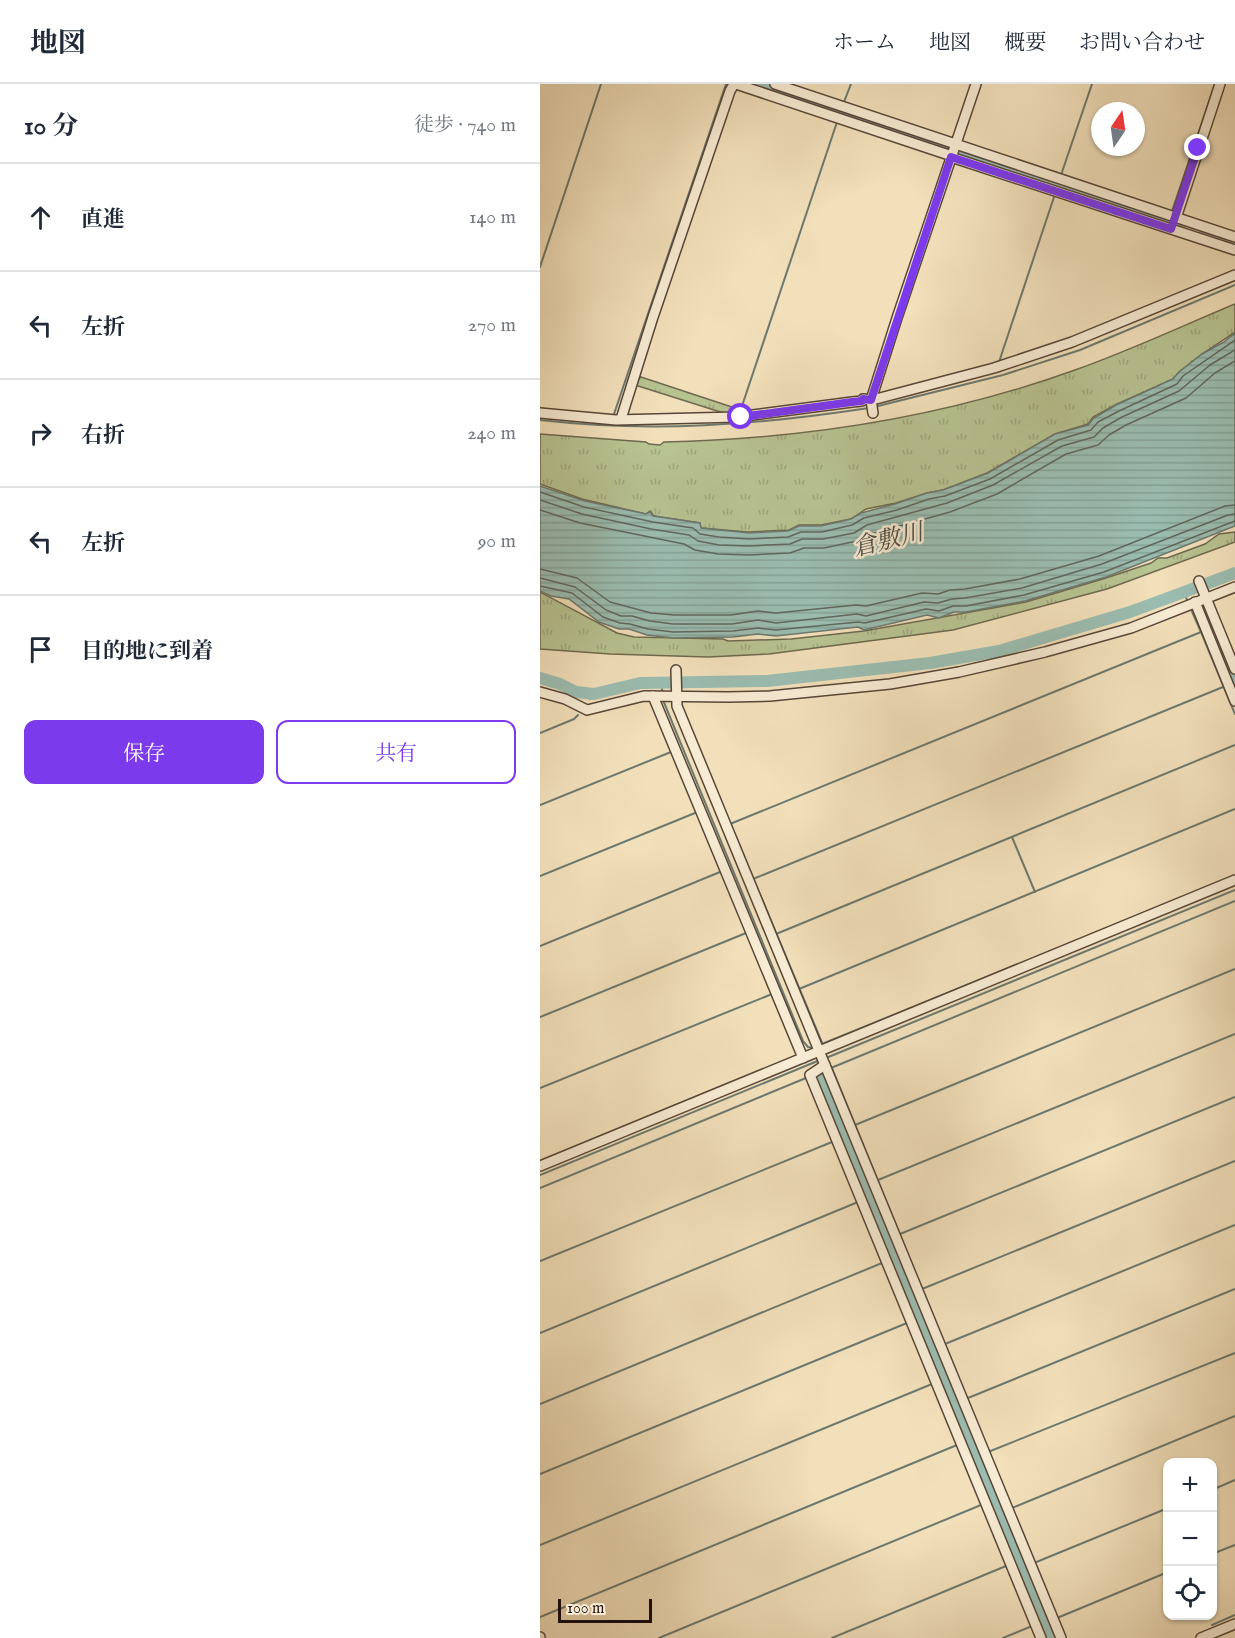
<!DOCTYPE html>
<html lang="ja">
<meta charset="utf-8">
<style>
:root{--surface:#fff;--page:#f2f2f3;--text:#1f2937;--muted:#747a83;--line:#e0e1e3;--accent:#7c3aed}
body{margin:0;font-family:"IM FELL English","Noto Serif JP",serif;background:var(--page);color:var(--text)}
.controls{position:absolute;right:18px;bottom:18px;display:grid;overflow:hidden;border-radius:12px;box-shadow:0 2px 4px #0004}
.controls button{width:54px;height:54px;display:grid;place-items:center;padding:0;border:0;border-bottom:2px solid var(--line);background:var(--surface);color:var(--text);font:30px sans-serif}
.compass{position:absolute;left:551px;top:18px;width:54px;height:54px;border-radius:50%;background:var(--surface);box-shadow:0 2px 4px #0004;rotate:13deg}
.scale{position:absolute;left:18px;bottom:15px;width:94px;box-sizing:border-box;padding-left:6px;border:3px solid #25120c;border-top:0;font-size:16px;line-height:21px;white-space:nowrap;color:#25120c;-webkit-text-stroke:4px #f7ebd3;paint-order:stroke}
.stop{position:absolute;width:18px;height:18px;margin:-14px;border:4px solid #7c3aed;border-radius:50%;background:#fff}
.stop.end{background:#7c3aed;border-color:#fff;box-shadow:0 2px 6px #0008}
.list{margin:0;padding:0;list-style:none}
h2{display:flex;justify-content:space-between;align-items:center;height:78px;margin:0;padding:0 24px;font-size:26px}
h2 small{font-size:20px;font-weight:400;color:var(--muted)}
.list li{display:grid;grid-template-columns:39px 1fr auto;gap:18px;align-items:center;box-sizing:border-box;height:108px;padding:0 24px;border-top:2px solid var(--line)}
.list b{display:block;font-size:22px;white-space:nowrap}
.list em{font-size:20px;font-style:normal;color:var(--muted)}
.actions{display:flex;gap:12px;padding:18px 24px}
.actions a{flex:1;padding:14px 0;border:2px solid var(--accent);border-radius:12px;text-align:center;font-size:21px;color:var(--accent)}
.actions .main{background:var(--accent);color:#fff}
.icon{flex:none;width:33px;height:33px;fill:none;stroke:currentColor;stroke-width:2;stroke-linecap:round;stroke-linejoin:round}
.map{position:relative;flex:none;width:695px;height:1554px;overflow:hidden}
header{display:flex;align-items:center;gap:36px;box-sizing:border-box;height:84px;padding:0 30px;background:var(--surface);border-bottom:2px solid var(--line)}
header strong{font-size:28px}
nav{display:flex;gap:33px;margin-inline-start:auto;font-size:21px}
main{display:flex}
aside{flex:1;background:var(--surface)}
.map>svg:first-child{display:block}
.grass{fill:url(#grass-tufts);stroke:#6e6a4f;stroke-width:1.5}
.water{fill:url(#water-rules);stroke:#6c796f;stroke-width:1.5}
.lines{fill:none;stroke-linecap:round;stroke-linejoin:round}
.shore{stroke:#60685e;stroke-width:1.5}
.stream{stroke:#6c796f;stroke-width:2}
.river{stroke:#9bbdb1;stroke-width:12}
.minor-casing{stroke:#584638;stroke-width:12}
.minor{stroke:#f7ebd3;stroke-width:9}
.route{stroke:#7c3aed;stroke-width:8}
.labels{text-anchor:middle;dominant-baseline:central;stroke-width:5;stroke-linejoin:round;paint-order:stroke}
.water-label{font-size:24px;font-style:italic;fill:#4e4e46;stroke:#f7ebd3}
</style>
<header>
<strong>地図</strong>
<nav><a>ホーム</a><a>地図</a><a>概要</a><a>お問い合わせ</a></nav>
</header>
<main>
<aside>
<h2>10 分<small>徒歩 · 740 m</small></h2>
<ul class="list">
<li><svg class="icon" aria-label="ahead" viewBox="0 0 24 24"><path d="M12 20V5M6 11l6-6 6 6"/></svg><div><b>直進</b></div><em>140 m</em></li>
<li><svg class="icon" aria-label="left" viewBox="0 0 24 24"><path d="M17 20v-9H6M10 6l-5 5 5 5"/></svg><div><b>左折</b></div><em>270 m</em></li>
<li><svg class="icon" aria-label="right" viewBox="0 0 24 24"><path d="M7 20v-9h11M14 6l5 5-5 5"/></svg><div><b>右折</b></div><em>240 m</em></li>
<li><svg class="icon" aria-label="left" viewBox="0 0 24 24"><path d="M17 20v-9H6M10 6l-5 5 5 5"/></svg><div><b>左折</b></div><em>90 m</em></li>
<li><svg class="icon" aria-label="arrive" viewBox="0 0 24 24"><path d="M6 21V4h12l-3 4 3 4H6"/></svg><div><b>目的地に到着</b></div></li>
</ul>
<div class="actions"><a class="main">保存</a><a>共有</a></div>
</aside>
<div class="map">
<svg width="695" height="1554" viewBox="0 0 695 1554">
<defs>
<pattern id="grass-tufts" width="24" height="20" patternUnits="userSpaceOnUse" patternTransform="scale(1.5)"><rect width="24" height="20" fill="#b8c392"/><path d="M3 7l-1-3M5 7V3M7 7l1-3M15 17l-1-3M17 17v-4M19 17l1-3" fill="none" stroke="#9ea67d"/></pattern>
<pattern id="water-rules" width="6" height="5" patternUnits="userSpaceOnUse" patternTransform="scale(1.5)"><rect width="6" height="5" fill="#9bbdb1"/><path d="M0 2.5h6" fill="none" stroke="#85a197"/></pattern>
</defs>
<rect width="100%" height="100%" fill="#f2e0bb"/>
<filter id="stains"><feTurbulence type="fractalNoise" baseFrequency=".00333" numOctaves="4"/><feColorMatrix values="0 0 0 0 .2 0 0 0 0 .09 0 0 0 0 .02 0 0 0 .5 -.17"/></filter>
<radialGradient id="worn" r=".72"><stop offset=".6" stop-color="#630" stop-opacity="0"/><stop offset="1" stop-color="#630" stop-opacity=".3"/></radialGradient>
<g class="grass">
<path d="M695 220V248L662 270 639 288 633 295 575 321 553 333 548 340 515 350 447 389 403 406 387 409 356 419 326 425 311 435 281 441H259L249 446 208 448 161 444 160 439 114 432 110 427 106 430 42 415 0 400V350L106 358 109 360 120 361 124 358C265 355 402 334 535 286 589 267 642 242 695 220Z"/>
<polygon points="98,292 195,324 193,332 95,301"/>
<polygon points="695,448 695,458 567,505 413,546 229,570 168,573 70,570 0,565 0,508 77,549 94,553 183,555 188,557 251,555 324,547 486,518 566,494 611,479 618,474 627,474 665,460 679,450"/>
</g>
<polygon class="water" points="695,249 695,442 566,493 485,517 426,528 414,528 399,534 387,531 324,546 318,543 236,552 218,550 193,553 133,554 107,551 89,545 79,545 59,538 29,515 11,512 0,507 0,402 45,417 106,430 110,428 113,432 160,439 161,444 209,449 248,447 259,442 281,442 311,435 321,429 355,420 387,409 403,406 448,389 515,350 548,341 554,334 576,321 633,295 639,288 662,270 684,258"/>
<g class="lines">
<g class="shore">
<polyline points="0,408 44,423 113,438 153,444 160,450 179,453 209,455 248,453 261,448 282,448 312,441 324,434 357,426 389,415 405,412 450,395 518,356 551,346 558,338 579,327 637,300 643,292 695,256"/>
<polyline points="0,416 42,430 111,445 149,451 158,457 179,461 209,462 250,460 262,455 283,455 314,449 327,441 407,419 453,401 522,362 554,353 563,344 582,333 639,307 670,281 695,266"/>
<polyline points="0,426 40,439 144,460 155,466 178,470 209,471 250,469 264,464 284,464 317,457 331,450 410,428 457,410 526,370 558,361 569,351 586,341 646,314 675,289 695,277"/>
<polyline points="0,485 37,494 70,518 111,529 134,531 191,531 218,527 236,529 316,521 326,522 382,509 398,510 410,506 425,505 480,495 559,472 685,422 695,421"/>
<polyline points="0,494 35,503 66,526 81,532 92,532 110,537 133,540 192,540 218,536 236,539 317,530 326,532 384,518 398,519 412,515 425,514 482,504 562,480 688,431 695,430"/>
<polyline points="0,502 32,509 63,533 80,539 90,540 108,545 133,548 193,547 218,544 236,546 318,538 325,539 386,525 399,527 413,522 426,522 484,511 564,488 695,437"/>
</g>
<g class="stream">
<polyline points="304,18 311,0"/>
<polyline points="521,91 552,0"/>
<polyline points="632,127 675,0"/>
<polyline points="0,183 61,0"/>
<polyline points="459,278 515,110"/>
<polyline points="334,323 463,291 540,266 695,201"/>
<polyline points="200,328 297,38"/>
<polyline points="73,333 186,0"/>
<path d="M0 336C112 349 217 341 329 324"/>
<polyline points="644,509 648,518"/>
<polyline points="661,548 695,630"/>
<polyline points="693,598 695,598"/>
<polyline points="121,600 123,611"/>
<polyline points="50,615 51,610"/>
<polyline points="123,616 263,957 268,963 273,964"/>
<polyline points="0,649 34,635 38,631"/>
<polyline points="0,721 131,668"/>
<polyline points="192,743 190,740 661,548 650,523"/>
<polyline points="194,748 283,961"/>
<polyline points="472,753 495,808"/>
<polyline points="0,792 155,729"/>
<polyline points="213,795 683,603"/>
<polyline points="236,850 695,661"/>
<polyline points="0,862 180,788"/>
<polyline points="259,905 695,725"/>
<polyline points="0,933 206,849"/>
<polyline points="282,960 638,815"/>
<polyline points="286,974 695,806"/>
<polyline points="291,982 366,1166"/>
<polyline points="291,984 695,817"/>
<polyline points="0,1004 232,910"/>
<polyline points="315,1041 695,885"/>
<polyline points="301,1054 303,1053"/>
<polyline points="0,1077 192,998"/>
<polyline points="0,1091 280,976"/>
<polyline points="338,1096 695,950"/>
<polyline points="0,1104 266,994"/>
<polyline points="360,1150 695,1013"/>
<polyline points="351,1175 352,1174"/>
<polyline points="0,1177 292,1058"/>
<polyline points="382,1205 695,1077"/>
<polyline points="394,1235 432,1327"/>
<polyline points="375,1236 378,1235"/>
<polyline points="0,1249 318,1118"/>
<polyline points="405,1260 695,1141"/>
<polyline points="401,1296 402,1295"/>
<polyline points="428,1314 695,1205"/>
<polyline points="0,1320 342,1179"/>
<polyline points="426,1357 427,1356"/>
<polyline points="448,1368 695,1269"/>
<polyline points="0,1390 367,1239"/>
<polyline points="672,1406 695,1396"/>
<polyline points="472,1424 695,1332"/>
<polyline points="0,1461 392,1300"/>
<polyline points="672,1470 695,1461"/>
<polyline points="475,1477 477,1476"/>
<polyline points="494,1479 628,1424"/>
<polyline points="516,1532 517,1534 628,1488"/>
<polyline points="0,1533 417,1361"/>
<polyline points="672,1541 695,1531"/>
<polyline points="119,1554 441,1421"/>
<polyline points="292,1554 466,1482"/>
<polyline points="463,1554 492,1542"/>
</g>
<g class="river">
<polyline points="211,0 639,143"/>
<polyline points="664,151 695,161"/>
<polyline points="661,520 695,602"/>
<polyline points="0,594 20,600 36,608 54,610 100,599 227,597 390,579 459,567 590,528 695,489"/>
<polyline points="277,990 509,1554"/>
</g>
<g class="minor-casing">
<g id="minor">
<polyline points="196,0 412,72"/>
<polyline points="235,0 695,153"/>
<polyline points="411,73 695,166"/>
<polyline points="636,134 680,0"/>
<polyline points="332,314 336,315 454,284 532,258 695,191"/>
<polyline points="0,329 76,336 197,333 312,318 322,317 323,315 331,316"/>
<polyline points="333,329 331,316 357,234 436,0"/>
<polyline points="81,335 113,233 190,7 194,0"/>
<polyline points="659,497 695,585"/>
<polyline points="655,518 695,617"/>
<polyline points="136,586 137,622 521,1554"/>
<polyline points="0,608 25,615 47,626 104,612 188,613 230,612 350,600 419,588 505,568 591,544 695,503"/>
<polyline points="113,612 263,974"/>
<polyline points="285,981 270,991 501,1554"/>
<polyline points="0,1082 695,796"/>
<polyline points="0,1553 0,1554"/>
<polyline points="661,1554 695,1540"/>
</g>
</g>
<use href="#minor" class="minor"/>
</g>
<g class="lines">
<polyline class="route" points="201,333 312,318 322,317 323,315 331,316 411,73 631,145 658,64"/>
</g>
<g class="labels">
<g class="water-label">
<text transform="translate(348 457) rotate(-14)">倉敷川</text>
</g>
</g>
<rect width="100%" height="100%" filter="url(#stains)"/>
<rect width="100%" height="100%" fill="url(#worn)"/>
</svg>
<div class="controls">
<button>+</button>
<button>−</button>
<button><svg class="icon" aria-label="locate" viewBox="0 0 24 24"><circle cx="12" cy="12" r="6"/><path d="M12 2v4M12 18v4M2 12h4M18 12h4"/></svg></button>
</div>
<svg class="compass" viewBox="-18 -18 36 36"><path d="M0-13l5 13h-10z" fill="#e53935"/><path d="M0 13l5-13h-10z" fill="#747a83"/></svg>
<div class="scale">100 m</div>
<div class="stop" style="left:201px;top:333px"></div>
<div class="stop end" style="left:658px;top:64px"></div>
</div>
</main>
